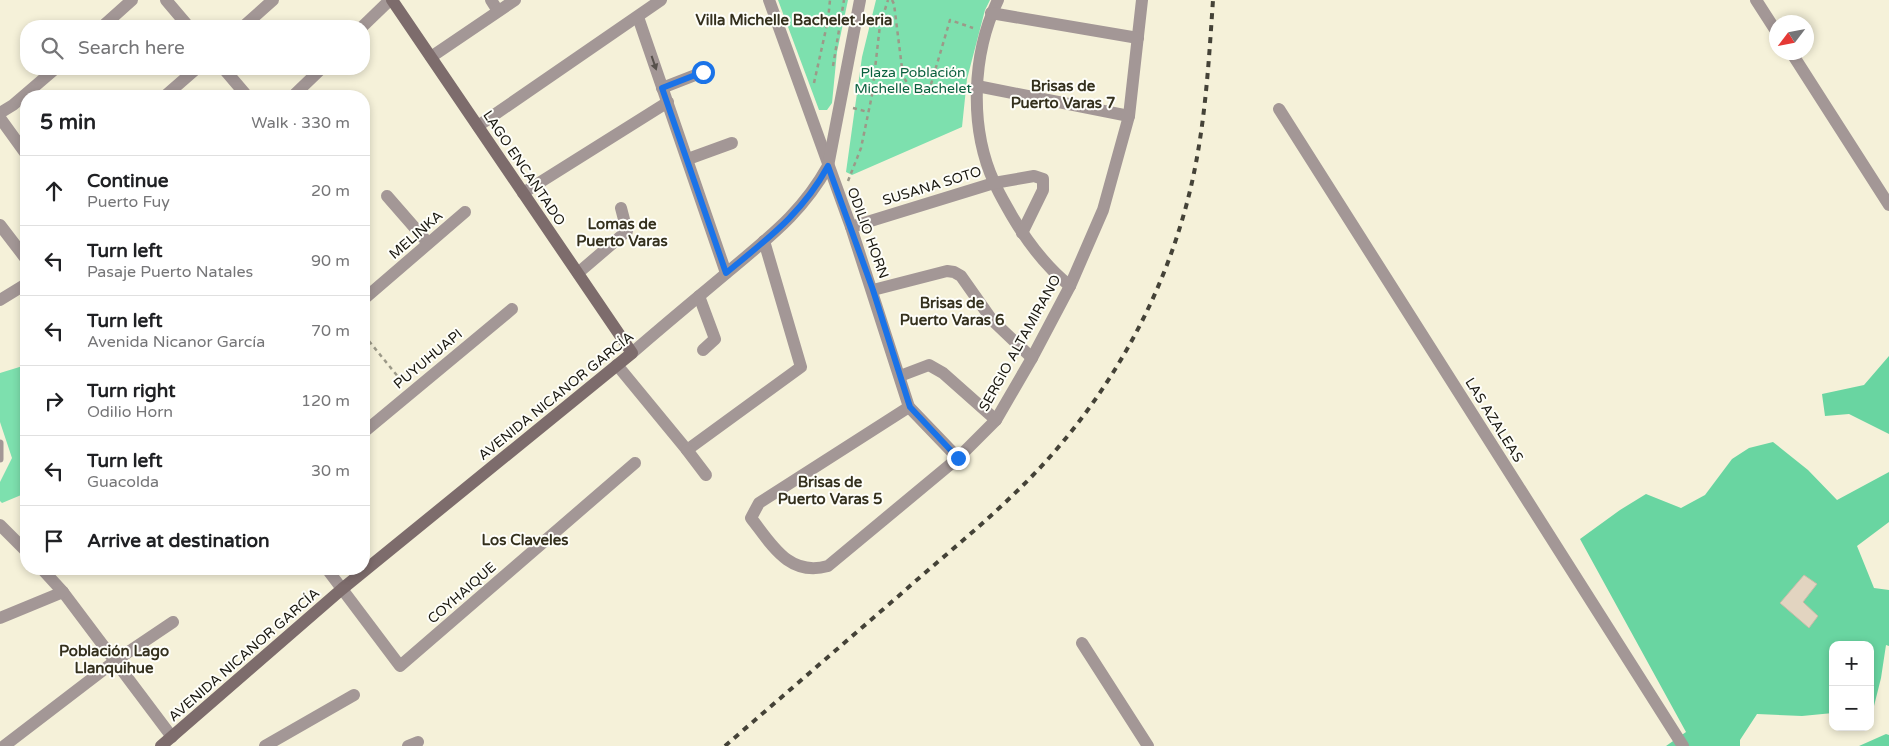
<!DOCTYPE html>
<meta charset="utf-8">
<style>
:root{--surface:#fff;--page:#f2f2f2;--text:#202124;--muted:#757577;--line:#e0e0e0}
body{margin:0;font-family:"Varela Round",sans-serif;background:var(--page);color:var(--text)}
.controls{position:absolute;right:15px;bottom:15px;display:grid;overflow:hidden;border-radius:10px;box-shadow:0 2px 8px #0003}
.controls button{width:45px;height:45px;display:grid;place-items:center;padding:0;border:0;border-bottom:1px solid var(--line);background:var(--surface);color:var(--text);font:25px sans-serif}
.compass{position:absolute;left:1769px;top:15px;width:45px;height:45px;border-radius:50%;background:var(--surface);box-shadow:0 2px 8px #0003;rotate:238deg}
.stop{position:absolute;width:15px;height:15px;margin:-11px;border:4px solid #1a73e8;border-radius:50%;background:#fff}
.stop.end{background:#1a73e8;border-color:#fff;box-shadow:0 1px 5px #0008}
.list{margin:0;padding:0;list-style:none}
h2{display:flex;justify-content:space-between;align-items:center;height:65px;margin:0;padding:0 20px;font-size:21px}
h2 small{font-size:16px;font-weight:400;color:var(--muted)}
.list li{display:grid;grid-template-columns:32px 1fr auto;gap:15px;align-items:center;box-sizing:border-box;height:70px;padding:0 20px;border-top:1px solid var(--line)}
.list b{display:block;font-size:19px;white-space:nowrap}
.list p{margin:0;font-size:16px;white-space:nowrap;color:var(--muted)}
.list em{font-size:16px;font-style:normal;color:var(--muted)}
.icon{flex:none;width:28px;height:28px;fill:none;stroke:currentColor;stroke-width:2;stroke-linecap:round;stroke-linejoin:round}
.map{position:relative;flex:none;width:1889px;height:746px;overflow:hidden}
.search{position:absolute;background:var(--surface);box-shadow:0 2px 8px #0003;left:20px;top:20px;width:350px;height:55px;display:flex;align-items:center;gap:12px;box-sizing:border-box;padding:0 18px;border-radius:20px;color:var(--muted);font-size:19px}
.panel{position:absolute;background:var(--surface);box-shadow:0 2px 8px #0003;left:20px;top:90px;width:350px;height:485px;border-radius:20px}
.map>svg:first-child{display:block}
.green{fill:#7de0ae}
.forest{fill:#69d5a1}
.building{fill:#e2d4c0;stroke:#c9bba8}
.lines{fill:none;stroke-linecap:round;stroke-linejoin:round}
.path{stroke:#9c9988;stroke-width:2.5;stroke-dasharray:4 4;stroke-linecap:butt}
.lane{stroke:#a39796;stroke-width:7}
.street{stroke:#a39796;stroke-width:12}
.secondary{stroke:#7d6c6c;stroke-width:12}
.rail{stroke:#444237;stroke-width:4;stroke-dasharray:6 6;stroke-linecap:butt}
.oneway{fill:#57514c}
.route{stroke:#1a73e8;stroke-width:6}
.labels{text-anchor:middle;dominant-baseline:central;stroke-width:4;stroke-linejoin:round;paint-order:stroke}
.park-label{font-size:14px;fill:#09603e;stroke:#fefef9}
.street-label{font-size:14px;fill:#19170f;stroke:#fefef9}
.neighbourhood-label{font-size:15px;font-weight:bold;fill:#34301d;stroke:#fefef9}
</style>
<div class="map">
<svg width="1889" height="746" viewBox="0 0 1889 746">
<rect width="100%" height="100%" fill="#f5f1d9"/>
<g class="green">
<polygon points="778,0 848,0 837,52 832,103 827,110 819,110"/>
<polygon points="876,0 990,0 985,10 967,79 962,127 852,175 846,172 862,57"/>
<polygon points="26,365 26,493 2,503 0,501 0,482 12,458 0,422 0,373"/>
</g>
<g class="forest">
<polygon points="1889,356 1889,434 1849,414 1825,416 1822,394 1864,385"/>
<polygon points="1773,442 1808,470 1837,500 1889,472 1889,522 1857,546 1874,588 1889,590 1889,646 1886,645 1881,678 1874,706 1870,707 1870,645 1833,645 1833,713 1802,716 1757,714 1740,740 1740,746 1666,746 1686,732 1580,539 1620,510 1646,494 1681,508 1705,495 1732,459 1749,448"/>
<polygon points="1886,734 1889,735 1889,746 1859,746"/>
</g>
<polygon class="building" points="1804,575 1817,584 1803,602 1818,616 1809,628 1780,603"/>
<g class="lines">
<g class="path">
<polyline points="892,0 894,4 903,76 912,91 916,93 925,94 929,91 950,20 973,28"/>
<polyline points="833,66 844,0"/>
<polyline points="814,83 828,20 830,0"/>
<polyline points="853,108 868,112"/>
<polyline points="848,181 861,148 872,95 880,25 888,0"/>
<polyline points="364,335 404,384"/>
</g>
<polyline class="lane" points="0,443 0,459"/>
<g class="street">
<polyline points="166,0 188,26"/>
<polyline points="491,0 498,11"/>
<path d="M769 0 851 227 909 407 759 503 751 518C772 545 789 577 828 566L958 458 996 420 1032 358 1070 286 1103 210 1129 116 1142 0"/>
<path d="M998 0C972 54 969 127 994 182 999 194 1006 205 1012 216 1028 243 1045 266 1070 286"/>
<polyline points="1756,0 1776,31"/>
<polyline points="991,13 1138,38"/>
<polyline points="638,17 726,273"/>
<polyline points="103,26 132,0"/>
<polyline points="244,26 273,0"/>
<polyline points="363,26 390,0"/>
<polyline points="1791,52 1889,205"/>
<polyline points="431,57 515,0"/>
<polyline points="224,69 247,96"/>
<polyline points="977,86 1129,116"/>
<polyline points="662,88 703,72"/>
<polyline points="165,96 196,69"/>
<polyline points="293,96 321,69"/>
<polyline points="1279,109 1683,746"/>
<polyline points="0,113 13,105 55,69"/>
<polyline points="0,118 26,154"/>
<polyline points="478,126 661,0"/>
<polyline points="688,159 732,143"/>
<polyline points="523,193 668,102"/>
<polyline points="387,196 428,243"/>
<polyline points="0,225 26,259"/>
<polyline points="851,227 994,183 1034,176 1043,179 1043,190 1022,233"/>
<polyline points="578,273 627,231 621,208"/>
<polyline points="873,290 947,271 954,272 961,276 992,320 1032,358"/>
<polyline points="699,296 715,339 703,350"/>
<polyline points="364,299 465,212"/>
<polyline points="0,300 26,284"/>
<path d="M632 353C664 325 697 298 729 271 769 237 802 213 828 166L860 0"/>
<polyline points="617,365 687,450 801,367 764,241"/>
<polyline points="900,376 929,365 943,373 996,420"/>
<polyline points="909,407 958,458"/>
<polyline points="364,432 512,309"/>
<polyline points="687,450 706,475"/>
<polyline points="0,525 26,551"/>
<polyline points="42,569 63,592 172,737"/>
<polyline points="217,569 218,569"/>
<polyline points="327,569 400,666 635,463"/>
<polyline points="0,618 63,592"/>
<polyline points="1082,643 1148,746"/>
<polyline points="4,746 115,661 173,622"/>
<polyline points="265,746 354,695"/>
<polyline points="408,746 418,742"/>
</g>
<polyline class="secondary" points="161,746 342,589 632,353 392,0"/>
<path class="rail" d="M725 746C784 695 843 644 902 593 939 560 978 529 1014 494 1093 419 1153 321 1183 217 1204 146 1208 74 1213 0"/>
</g>
<defs><path id="oneway-solid" d="M-6-.8H1V-3.2L6.5 0L1 3.2V.8H-6Z" transform="scale(1.25)"/></defs>
<use class="oneway" href="#oneway-solid" transform="translate(654 63) rotate(71)"/>
<g class="lines">
<path class="route" d="M703 72 662 88 726 273C767 239 802 214 828 166L873 290 910 407 958 458"/>
</g>
<g class="labels">
<g class="park-label">
<text x="913" y="72">Plaza Población<tspan x="913" dy="16">Michelle Bachelet</tspan></text>
</g>
<g class="street-label">
<text transform="translate(524 168) rotate(56)">LAGO ENCANTADO</text>
<text transform="translate(932 186) rotate(-17)">SUSANA SOTO</text>
<text transform="translate(868 233) rotate(70)">ODILIO HORN</text>
<text transform="translate(416 235) rotate(-41)">MELINKA</text>
<text transform="translate(1020 343) rotate(-61)">SERGIO ALTAMIRANO</text>
<text transform="translate(428 359) rotate(-40)">PUYUHUAPI</text>
<text transform="translate(556 396) rotate(-39)">AVENIDA NICANOR GARCÍA</text>
<text transform="translate(1494 420) rotate(58)">LAS AZALEAS</text>
<text transform="translate(462 593) rotate(-41)">COYHAIQUE</text>
<text transform="translate(244 655) rotate(-41)">AVENIDA NICANOR GARCÍA</text>
</g>
<g class="neighbourhood-label">
<text x="794" y="20">Villa Michelle Bachelet Jeria</text>
<text x="1063" y="86">Brisas de<tspan x="1063" dy="17">Puerto Varas 7</tspan></text>
<text x="622" y="224">Lomas de<tspan x="622" dy="17">Puerto Varas</tspan></text>
<text x="952" y="303">Brisas de<tspan x="952" dy="17">Puerto Varas 6</tspan></text>
<text x="830" y="482">Brisas de<tspan x="830" dy="17">Puerto Varas 5</tspan></text>
<text x="525" y="540">Los Claveles</text>
<text x="114" y="651">Población Lago<tspan x="114" dy="17">Llanquihue</tspan></text>
</g>
</g>
</svg>
<div class="controls">
<button>+</button>
<button>−</button>
</div>
<svg class="compass" viewBox="-18 -18 36 36"><path d="M0-13l5 13h-10z" fill="#e53935"/><path d="M0 13l5-13h-10z" fill="#757577"/></svg>
<div class="stop" style="left:703px;top:72px"></div>
<div class="stop end" style="left:958px;top:458px"></div>
<div class="search"><svg class="icon" aria-label="search" viewBox="0 0 24 24"><circle cx="10" cy="10" r="6"/><path d="M15 15l6 6"/></svg>Search here</div>
<section class="panel">
<h2>5 min<small>Walk · 330 m</small></h2>
<ul class="list">
<li><svg class="icon" aria-label="ahead" viewBox="0 0 24 24"><path d="M12 20V5M6 11l6-6 6 6"/></svg><div><b>Continue</b><p>Puerto Fuy</p></div><em>20 m</em></li>
<li><svg class="icon" aria-label="left" viewBox="0 0 24 24"><path d="M17 20v-9H6M10 6l-5 5 5 5"/></svg><div><b>Turn left</b><p>Pasaje Puerto Natales</p></div><em>90 m</em></li>
<li><svg class="icon" aria-label="left" viewBox="0 0 24 24"><path d="M17 20v-9H6M10 6l-5 5 5 5"/></svg><div><b>Turn left</b><p>Avenida Nicanor García</p></div><em>70 m</em></li>
<li><svg class="icon" aria-label="right" viewBox="0 0 24 24"><path d="M7 20v-9h11M14 6l5 5-5 5"/></svg><div><b>Turn right</b><p>Odilio Horn</p></div><em>120 m</em></li>
<li><svg class="icon" aria-label="left" viewBox="0 0 24 24"><path d="M17 20v-9H6M10 6l-5 5 5 5"/></svg><div><b>Turn left</b><p>Guacolda</p></div><em>30 m</em></li>
<li><svg class="icon" aria-label="arrive" viewBox="0 0 24 24"><path d="M6 21V4h12l-3 4 3 4H6"/></svg><div><b>Arrive at destination</b></div></li>
</ul>
</section>
</div>
